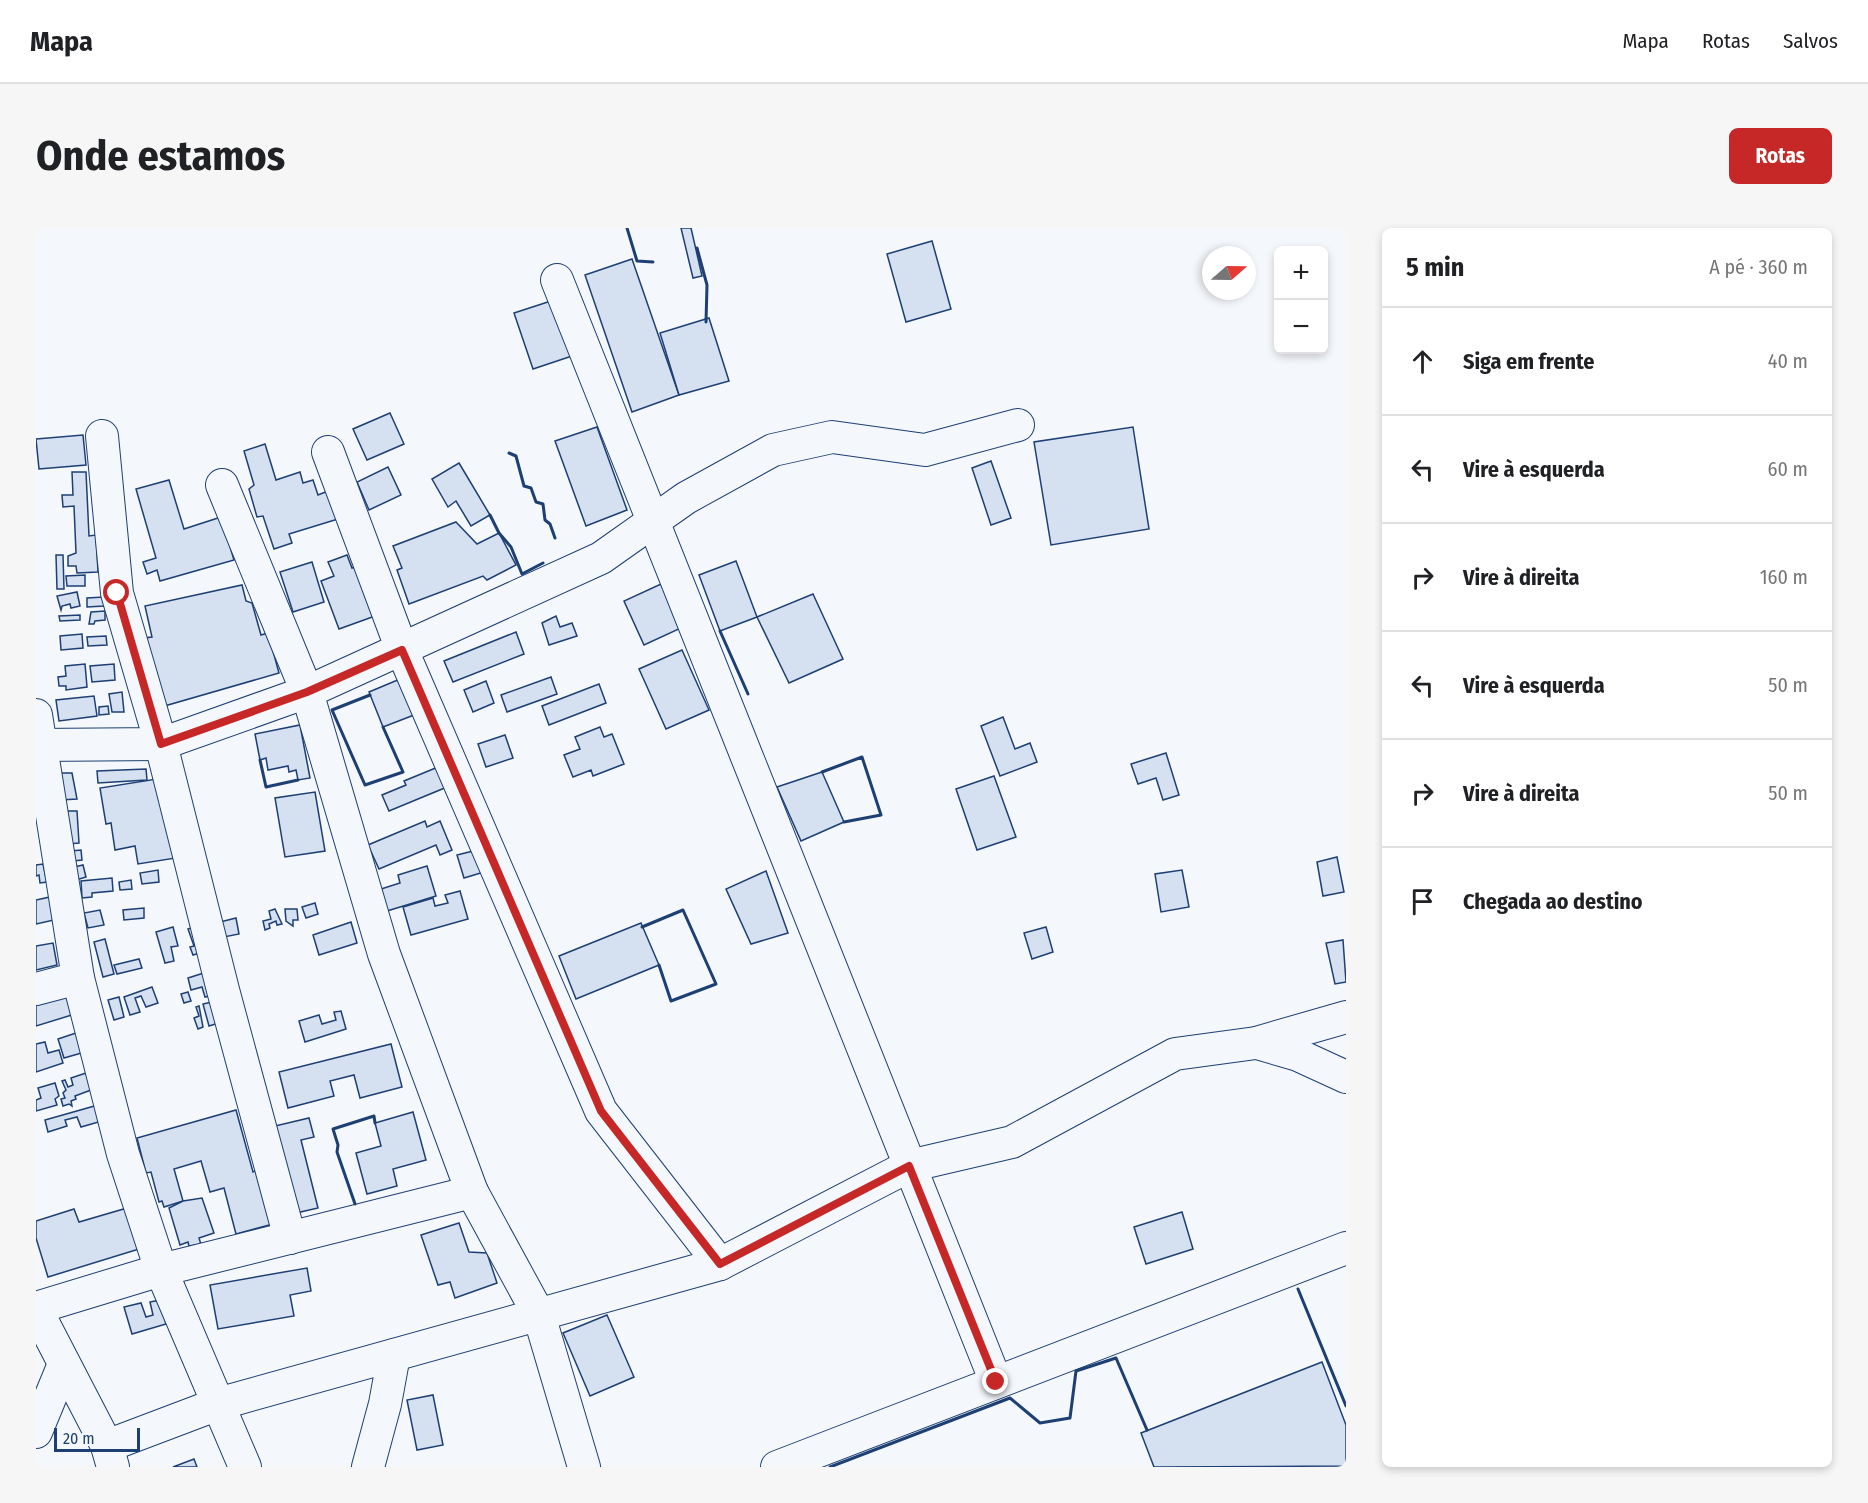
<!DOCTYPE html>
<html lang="pt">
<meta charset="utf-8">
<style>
:root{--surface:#fff;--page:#f6f6f6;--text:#202124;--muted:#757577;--line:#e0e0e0;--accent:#c62828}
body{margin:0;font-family:"Fira Sans Condensed",sans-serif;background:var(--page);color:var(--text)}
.controls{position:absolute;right:18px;top:18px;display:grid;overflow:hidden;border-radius:9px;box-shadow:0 3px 9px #0003}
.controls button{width:54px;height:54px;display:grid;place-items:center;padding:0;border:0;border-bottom:2px solid var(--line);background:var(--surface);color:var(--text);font:30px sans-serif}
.compass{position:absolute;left:1166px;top:18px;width:54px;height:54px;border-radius:50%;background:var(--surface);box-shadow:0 3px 9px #0003;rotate:70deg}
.scale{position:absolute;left:18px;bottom:15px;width:86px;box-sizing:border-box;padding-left:6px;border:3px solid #1d3f73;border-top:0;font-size:16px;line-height:21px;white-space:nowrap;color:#1d3f73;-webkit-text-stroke:4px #f4f7fb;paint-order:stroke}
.stop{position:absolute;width:18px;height:18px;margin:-14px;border:4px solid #c62828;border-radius:50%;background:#fff}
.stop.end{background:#c62828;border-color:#fff;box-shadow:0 2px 6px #0008}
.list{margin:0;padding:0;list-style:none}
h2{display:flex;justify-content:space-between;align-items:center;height:78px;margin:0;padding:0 24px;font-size:26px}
h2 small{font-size:20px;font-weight:400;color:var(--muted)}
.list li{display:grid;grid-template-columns:39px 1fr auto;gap:18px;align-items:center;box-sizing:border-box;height:108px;padding:0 24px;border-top:2px solid var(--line)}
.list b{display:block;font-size:22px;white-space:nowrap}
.list em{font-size:20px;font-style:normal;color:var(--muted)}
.icon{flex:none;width:33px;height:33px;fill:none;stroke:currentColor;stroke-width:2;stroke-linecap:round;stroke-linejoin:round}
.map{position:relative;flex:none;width:1310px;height:1239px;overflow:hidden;border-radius:9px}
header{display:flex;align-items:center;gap:36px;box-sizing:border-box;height:84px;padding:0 30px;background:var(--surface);border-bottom:2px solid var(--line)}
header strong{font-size:28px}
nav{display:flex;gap:33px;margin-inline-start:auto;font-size:21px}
.intro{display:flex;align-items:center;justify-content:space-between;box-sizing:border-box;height:144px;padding:0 36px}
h1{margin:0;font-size:42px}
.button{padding:15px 27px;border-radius:9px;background:var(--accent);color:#fff;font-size:21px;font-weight:700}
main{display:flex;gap:36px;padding:0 36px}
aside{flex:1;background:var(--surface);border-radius:9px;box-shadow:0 3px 9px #0003}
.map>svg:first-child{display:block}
.building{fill:#d5e0f0;stroke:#1d3f73;stroke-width:1.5}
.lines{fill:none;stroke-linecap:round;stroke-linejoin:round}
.minor-casing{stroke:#1d3f73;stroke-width:34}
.minor{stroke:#f4f7fb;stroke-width:32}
.wall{stroke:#1d3f73;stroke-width:3}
.route{stroke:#c62828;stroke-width:8}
</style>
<header>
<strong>Mapa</strong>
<nav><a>Mapa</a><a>Rotas</a><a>Salvos</a></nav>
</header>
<div class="intro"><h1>Onde estamos</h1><a class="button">Rotas</a></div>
<main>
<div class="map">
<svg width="1310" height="1239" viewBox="0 0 1310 1239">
<rect width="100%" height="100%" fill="#f4f7fb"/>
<g class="building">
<polygon points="645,0 655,0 666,48 657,50"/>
<polygon points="896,13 915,81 870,94 851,26"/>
<polygon points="596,31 643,167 596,184 549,47"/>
<polygon points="518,72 536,128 497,141 478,85"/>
<polygon points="673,90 693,153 643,167 624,105"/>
<polygon points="354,185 368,216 331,232 317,201"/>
<polygon points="561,199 591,282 550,298 519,213"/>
<polygon points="1097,199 1113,301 1015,317 998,214"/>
<polygon points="47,207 50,237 3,241 0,211"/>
<polygon points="229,216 240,252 264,244 267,255 277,252 282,267 292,263 302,291 253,306 256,315 238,321 227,288 221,289 213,261 218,257 208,223"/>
<polygon points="955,233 975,290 955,297 936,240"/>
<polygon points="423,235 454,287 435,298 420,273 412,279 396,251"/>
<polygon points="352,239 365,267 333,282 321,254"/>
<polygon points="36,244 50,244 53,308 60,307 62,344 41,345 40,338 32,338 32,328 40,325 38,278 27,279 26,267 37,267"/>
<polygon points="133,252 148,301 185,289 198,332 124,353 121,342 111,346 107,334 120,330 100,261"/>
<polygon points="420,294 441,316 463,305 480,337 451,352 447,348 373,376 361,342 366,340 357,318"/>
<polygon points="20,327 27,327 28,361 21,361"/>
<polygon points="311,327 316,340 320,339 339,388 303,401 285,353 298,348 292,334"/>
<polygon points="700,333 721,389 684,403 663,347"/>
<polygon points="276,334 288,374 257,384 244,344"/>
<polygon points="49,347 49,358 31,358 30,348"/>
<polygon points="625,356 645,400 608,417 588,373"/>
<polygon points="206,357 210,373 216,375 225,407 232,405 243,445 125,479 108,410 116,409 109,378"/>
<polygon points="41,364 44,378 35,380 34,376 26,378 25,382 21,368"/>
<polygon points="777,366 807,431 753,455 721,389"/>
<polygon points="68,369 68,378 51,379 51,370"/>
<polygon points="69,383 69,392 59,393 58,396 53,396 55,384"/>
<polygon points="44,387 44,392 24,393 23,388"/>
<polygon points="520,388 524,399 536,395 541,408 513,417 506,395"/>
<polygon points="480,404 488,426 417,454 408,433"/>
<polygon points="46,406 47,420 25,422 24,408"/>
<polygon points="70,408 71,417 52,418 51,409"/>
<polygon points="646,422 673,482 630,501 603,441"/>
<polygon points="49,436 51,459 30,462 30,458 23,458 22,449 30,448 29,438"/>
<polygon points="78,436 79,452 56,454 54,438"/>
<polygon points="515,449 521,466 471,484 465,467"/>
<polygon points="364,451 378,487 347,499 333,464"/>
<polygon points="450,453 458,475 437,484 428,462"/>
<polygon points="563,456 570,475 513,497 506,478"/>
<polygon points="86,464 88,484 76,484 73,466"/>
<polygon points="58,468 61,488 23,493 20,472"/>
<polygon points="72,478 73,486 63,487 63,479"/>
<polygon points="967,489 979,521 994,515 1001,534 964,548 945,498"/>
<polygon points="264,497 274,550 262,552 260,542 253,544 252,538 232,542 230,530 224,532 219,506"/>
<polygon points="564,499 568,509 576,506 588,536 557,548 555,542 537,549 528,527 544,521 539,509"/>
<polygon points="469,507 477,530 450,539 442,516"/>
<polygon points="1130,525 1143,567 1127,572 1120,550 1102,556 1095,536"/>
<polygon points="402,539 411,559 353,583 346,567 370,557 368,553"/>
<polygon points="110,541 111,552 62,555 61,543"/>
<polygon points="786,544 808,594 765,613 741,559"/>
<polygon points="24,545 36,545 41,571 24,572"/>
<polygon points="958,548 980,609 941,622 920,561"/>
<polygon points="127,550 140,630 102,636 99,618 79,622 75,595 70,596 64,560"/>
<polygon points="279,564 289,623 249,629 239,570"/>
<polygon points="30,583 41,583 43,615 32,616"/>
<polygon points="389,593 391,599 404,593 416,622 404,627 400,617 343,641 332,617"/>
<polygon points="45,622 46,632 37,633 35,623"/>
<polygon points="441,622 448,644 428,650 421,627"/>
<polygon points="1301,629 1308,664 1287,668 1281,634"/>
<polygon points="7,636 11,654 4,655 3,647 0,648 0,637"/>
<polygon points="47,637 50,649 40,652 38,639"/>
<polygon points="391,638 400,668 351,683 345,661 364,655 362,647"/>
<polygon points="122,642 123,654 106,656 104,645"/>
<polygon points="1146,642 1153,679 1125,684 1119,646"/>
<polygon points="730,643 752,705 715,716 690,661"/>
<polygon points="76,650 77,663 56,665 56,669 46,670 45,653"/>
<polygon points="95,652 96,661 84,662 83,654"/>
<polygon points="424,663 432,691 375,707 367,679 397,670 399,678 412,675 409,667"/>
<polygon points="14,669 18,692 0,696 0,672"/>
<polygon points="279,675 282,686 270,690 266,679"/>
<polygon points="108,680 108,690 88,692 87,682"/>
<polygon points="239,681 246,696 241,697 240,693 233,696 234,700 229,702 227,693 235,691 233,683"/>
<polygon points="249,681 261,681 262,692 257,692 257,698 250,693"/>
<polygon points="64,682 68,697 52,700 48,685"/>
<polygon points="200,690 203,706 188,709 184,694"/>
<polygon points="315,694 321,715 283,727 277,707"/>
<polygon points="605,695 623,737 540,771 523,728"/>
<polygon points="137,699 142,718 135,719 138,733 129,735 120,704"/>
<polygon points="158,699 167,724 157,727 154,719 158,718 152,701"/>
<polygon points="1010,699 1017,724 996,731 988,705"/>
<polygon points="69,711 78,746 67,749 58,714"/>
<polygon points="1307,712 1310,754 1299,756 1290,715"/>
<polygon points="17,715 21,737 0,742 0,718"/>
<polygon points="103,731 106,740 81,746 78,737"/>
<polygon points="174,743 181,766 169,769 166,759 155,762 152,750"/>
<polygon points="116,759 122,775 110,779 105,768 99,770 104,784 94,787 88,769"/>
<polygon points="31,761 39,786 0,798 0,770"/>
<polygon points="152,764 155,773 148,775 145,766"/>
<polygon points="83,769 88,789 78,792 72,772"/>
<polygon points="180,773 186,794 173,798 167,776"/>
<polygon points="163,778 167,799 162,801 158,790 163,788 160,779"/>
<polygon points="305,783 310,801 269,814 263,793 283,787 286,796 300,792 298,784"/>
<polygon points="43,804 49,824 28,830 22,811"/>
<polygon points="9,814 12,825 23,822 27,835 0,844 0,816"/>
<polygon points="355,816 366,859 324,870 318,847 294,853 298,868 252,880 243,844"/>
<polygon points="50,845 55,862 39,868 40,871 35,873 36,878 33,876 27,878 25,871 29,870 27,865 30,862 26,853 29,852 32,859 37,857 35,850"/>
<polygon points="19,855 23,868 19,871 21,877 0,883 0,872 5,870 2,860"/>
<polygon points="62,877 66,893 45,899 41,889 29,892 31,898 12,904 9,892"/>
<polygon points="200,882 217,944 222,942 237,996 200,1006 188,960 174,964 165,933 138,941 147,973 128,979 126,973 123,974 115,944 110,945 101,910"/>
<polygon points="377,884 390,932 357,941 361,958 331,966 320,925 345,918 339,895"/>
<polygon points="273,890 278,909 265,912 282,980 260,985 239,898"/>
<polygon points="166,970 178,1005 163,1010 166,1020 161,1021 160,1017 153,1018 152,1014 144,1017 133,980 147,973"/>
<polygon points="91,980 103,1021 12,1049 0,1010 0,993 38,981 43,994"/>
<polygon points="1146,984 1157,1021 1110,1036 1098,999"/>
<polygon points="423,995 433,1024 451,1025 461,1055 419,1070 414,1054 402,1057 385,1007"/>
<polygon points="271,1040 275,1063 254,1067 258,1088 182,1101 174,1057"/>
<polygon points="124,1072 130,1096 96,1106 88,1079 105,1075 110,1089 117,1087 114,1074"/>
<polygon points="571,1087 598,1149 554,1168 527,1105"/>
<polygon points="1286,1134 1310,1197 1310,1238 1118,1239 1105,1205"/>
<polygon points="397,1167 407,1217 381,1222 371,1172"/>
<polygon points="158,1231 161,1239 137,1239"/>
</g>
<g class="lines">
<g class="minor-casing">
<g id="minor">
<polyline points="521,52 960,1154"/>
<polyline points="66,208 81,365 125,516 187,762 254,1010"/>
<polyline points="292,224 366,422 565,883 684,1036"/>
<polyline points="186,257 271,464 348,726 436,964 503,1087 548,1239"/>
<polyline points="0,487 42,750 87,926 125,1042 209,1239"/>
<polyline points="0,517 125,516 271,464 565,330 650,270 737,222 796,209 889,222 982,197"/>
<polyline points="0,761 42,750"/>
<polyline points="1221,815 1262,827 1310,849"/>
<polyline points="0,1080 125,1042 436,964"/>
<polyline points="0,1081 71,1218 77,1239"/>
<polyline points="0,1204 28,1136"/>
<polyline points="71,1218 182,1176 684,1036 873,938 976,914 1139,826 1220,815 1310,789"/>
<polyline points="332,1239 349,1176 358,1127"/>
<polyline points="741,1239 1310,1020"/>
</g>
</g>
<use href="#minor" class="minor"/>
<g class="wall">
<polyline points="591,0 601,33 617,34"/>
<polyline points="661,20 671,57 670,94"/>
<polyline points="473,225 480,228 488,258 495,260 500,274 507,276 509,292 514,296 519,310"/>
<polyline points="454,287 463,305 475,319 486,346 507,335"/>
<polyline points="684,403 712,466"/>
<polyline points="334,467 296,482 329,557 367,544 347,499"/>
<polyline points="224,532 230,559 262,552"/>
<polyline points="786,544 826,529 845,587 808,594"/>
<polyline points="606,699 647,682 680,756 635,773 623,737"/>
<polyline points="319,976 301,924 302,917 297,901 338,888 339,895"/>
<polyline points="1262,1061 1310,1178"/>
<polyline points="794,1239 974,1170 1004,1195 1034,1190 1040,1143 1080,1130 1111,1202"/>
</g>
</g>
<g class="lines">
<polyline class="route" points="81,365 125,516 271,464 366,422 565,883 684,1036 873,938 960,1154"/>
</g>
</svg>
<div class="controls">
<button>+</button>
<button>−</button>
</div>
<svg class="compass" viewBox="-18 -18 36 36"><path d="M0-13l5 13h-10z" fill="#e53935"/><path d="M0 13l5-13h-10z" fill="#757577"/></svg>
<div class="scale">20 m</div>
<div class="stop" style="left:81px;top:365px"></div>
<div class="stop end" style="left:960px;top:1154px"></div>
</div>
<aside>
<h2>5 min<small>A pé · 360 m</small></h2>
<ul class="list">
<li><svg class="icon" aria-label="ahead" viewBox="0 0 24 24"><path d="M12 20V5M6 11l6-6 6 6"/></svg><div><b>Siga em frente</b></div><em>40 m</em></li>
<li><svg class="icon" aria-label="left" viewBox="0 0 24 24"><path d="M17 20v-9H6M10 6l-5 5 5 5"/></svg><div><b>Vire à esquerda</b></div><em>60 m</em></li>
<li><svg class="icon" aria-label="right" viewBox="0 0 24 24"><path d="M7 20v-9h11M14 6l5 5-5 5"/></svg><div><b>Vire à direita</b></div><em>160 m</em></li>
<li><svg class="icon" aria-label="left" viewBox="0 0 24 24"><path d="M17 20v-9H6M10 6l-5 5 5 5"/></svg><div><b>Vire à esquerda</b></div><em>50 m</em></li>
<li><svg class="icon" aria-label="right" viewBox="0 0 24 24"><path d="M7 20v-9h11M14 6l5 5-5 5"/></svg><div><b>Vire à direita</b></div><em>50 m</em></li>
<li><svg class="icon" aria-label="arrive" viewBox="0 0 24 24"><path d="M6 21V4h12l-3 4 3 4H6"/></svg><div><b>Chegada ao destino</b></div></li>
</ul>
</aside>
</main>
